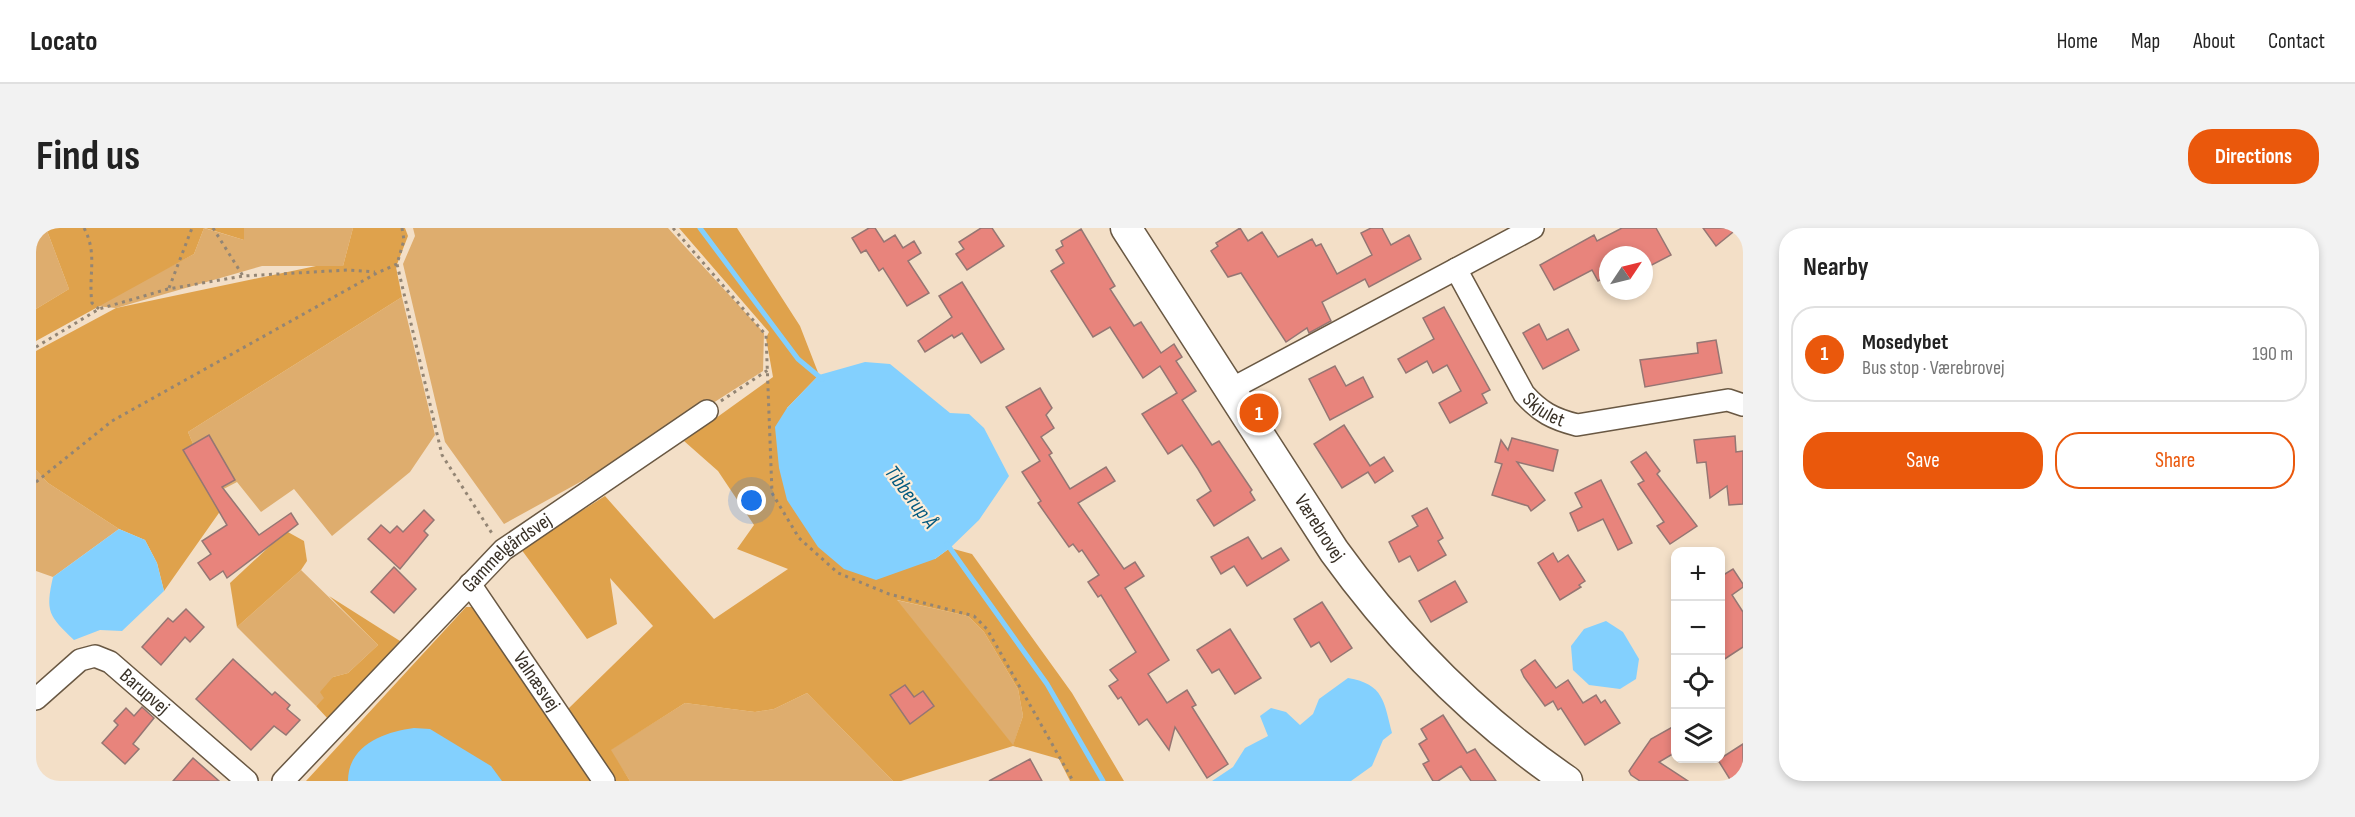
<!DOCTYPE html>
<meta charset="utf-8">
<style>
:root{--surface:#fff;--page:#f2f2f2;--text:#222;--muted:#767676;--line:#e0e0e0;--accent:#ea580c}
body{margin:0;font-family:"Sofia Sans Condensed",sans-serif;background:var(--page);color:var(--text)}
.controls{position:absolute;right:18px;bottom:18px;display:grid;overflow:hidden;border-radius:12px;box-shadow:0 3px 9px #0003}
.controls button{width:54px;height:54px;display:grid;place-items:center;padding:0;border:0;border-bottom:2px solid var(--line);background:var(--surface);color:var(--text);font:30px sans-serif}
.compass{position:absolute;left:1563px;top:18px;width:54px;height:54px;border-radius:50%;background:var(--surface);box-shadow:0 3px 9px #0003;rotate:55deg}
.you{position:absolute;left:716px;top:273px;width:21px;height:21px;margin:-15px;border:4px solid #fff;border-radius:50%;background:#1a73e8;box-shadow:0 0 0 9px #1a73e833}
.badge{display:grid;place-items:center;width:39px;height:39px;border-radius:50%;background:var(--accent);color:#fff;font-size:20px;font-weight:700}
.pin{position:absolute;translate:-50% -50%;border:3px solid #fff;box-shadow:0 2px 6px #0006}
.list{margin:0;padding:0;list-style:none}
h2{display:flex;justify-content:space-between;align-items:center;height:78px;margin:0;padding:0 24px;font-size:26px}
h2 small{font-size:20px;font-weight:400;color:var(--muted)}
.list li{display:grid;grid-template-columns:39px 1fr auto;gap:18px;align-items:center;box-sizing:border-box;height:96px;margin:0 12px 12px;padding:0 12px;border:2px solid var(--line);border-radius:24px}
.list b{display:block;font-size:22px;white-space:nowrap}
.list p{margin:0;font-size:20px;white-space:nowrap;color:var(--muted)}
.list em{font-size:20px;font-style:normal;color:var(--muted)}
.actions{display:flex;gap:12px;padding:18px 24px}
.actions a{flex:1;padding:14px 0;border:2px solid var(--accent);border-radius:24px;text-align:center;font-size:21px;color:var(--accent)}
.actions .main{background:var(--accent);color:#fff}
.icon{flex:none;width:33px;height:33px;fill:none;stroke:currentColor;stroke-width:2;stroke-linecap:round;stroke-linejoin:round}
.map{position:relative;flex:none;width:1707px;height:553px;overflow:hidden;border-radius:24px}
header{display:flex;align-items:center;gap:36px;box-sizing:border-box;height:84px;padding:0 30px;background:var(--surface);border-bottom:2px solid var(--line)}
header strong{font-size:28px}
nav{display:flex;gap:33px;margin-inline-start:auto;font-size:21px}
.intro{display:flex;align-items:center;justify-content:space-between;box-sizing:border-box;height:144px;padding:0 36px}
h1{margin:0;font-size:42px}
.button{padding:15px 27px;border-radius:24px;background:var(--accent);color:#fff;font-size:21px;font-weight:700}
main{display:flex;gap:36px;padding:0 36px}
aside{flex:1;background:var(--surface);border-radius:24px;box-shadow:0 3px 9px #0003}
.map>svg:first-child{display:block}
.green{fill:#dead6e}
.forest{fill:#dfa24c;fill-rule:evenodd}
.water{fill:#83d0fe}
.lines{fill:none;stroke-linecap:round;stroke-linejoin:round}
.stream{stroke:#83d0fe;stroke-width:5}
.building{fill:#e8847c;stroke:#957673;stroke-width:1.5}
.street-casing{stroke:#695843;stroke-width:24}
.secondary-casing{stroke:#695843;stroke-width:33}
.path{stroke:#938574;stroke-width:3;stroke-dasharray:3 4.5;stroke-linecap:butt}
.street{stroke:#fff;stroke-width:21}
.secondary{stroke:#fff;stroke-width:30}
.labels{text-anchor:middle;dominant-baseline:central;stroke-width:4.5;stroke-linejoin:round;paint-order:stroke}
.street-label{font-size:20px;fill:#393127;stroke:#fdedd9}
.water-label{font-size:21px;font-style:italic;fill:#045a7f;stroke:#fdedd9}
</style>
<header>
<strong>Locato</strong>
<nav><a>Home</a><a>Map</a><a>About</a><a>Contact</a></nav>
</header>
<div class="intro"><h1>Find us</h1><a class="button">Directions</a></div>
<main>
<div class="map">
<svg width="1707" height="553" viewBox="0 0 1707 553">
<rect width="100%" height="100%" fill="#f3dfc7"/>
<g class="green">
<polygon points="0,0 10,0 33,61 0,81"/>
<polygon points="168,0 208,12 208,0 317,0 307,38 226,38 80,80 59,78 158,26"/>
<polygon points="377,0 632,0 728,105 727,143 613,216 468,296 409,214 367,36 379,8"/>
<polygon points="366,69 399,207 374,244 296,308 258,261 225,284 201,254 178,266 152,204"/>
<polygon points="0,242 12,255 83,301 17,349 0,343"/>
<polygon points="265,342 342,417 312,445 297,449 289,470 280,478 201,399"/>
<polygon points="860,372 932,388 948,404 982,461 987,488 977,518"/>
<polygon points="771,465 857,553 594,553 574,522 649,475 719,484 738,481"/>
</g>
<g class="forest">
<polygon points="10,0 168,0 158,26 0,113 0,81 33,61"/>
<polygon points="169,0 208,0 208,12"/>
<polygon points="317,0 369,0 372,8 360,39 366,69 152,204 185,282 128,363 121,335 109,312 83,301 12,255 0,242 0,123 80,80 280,38 307,38"/>
<path d="M643 0H701L764 98 783 147 751 180 899 331 914 320 936 326 1036 465 1088 553H1034L1023 531 977 518 865 553H857L771 465 738 481 719 484 649 475 575 522 594 553H270L430 379H442L521 488 533 480 617 398 574 350 581 396 551 411 485 321 569 268 678 391 752 341 701 321 718 297 682 243 648 213 737 149 730 110 733 104ZM861 372 932 388 948 404 982 461 987 488 977 517Z"/>
<polygon points="250,303 268,313 271,333 265,342 201,399 194,355"/>
<polygon points="293,368 364,413 293,492 280,478 288,470 284,464 297,449 312,445 342,417"/>
</g>
<g class="water">
<polygon points="829,134 854,136 914,185 933,186 948,200 973,248 943,292 914,320 899,331 840,352 808,341 782,319 751,272 743,240 739,199 751,180 783,147"/>
<path d="M83 301 109 312 121 335 128 363 86 403 64 402 38 412C13 388 9 384 17 349Z"/>
<polygon points="1570,393 1587,404 1603,431 1600,451 1584,461 1553,457 1537,442 1535,418 1548,401"/>
<path d="M1312 450C1348 456 1348 474 1356 505L1347 512 1336 538 1315 553H1176L1197 539 1209 520 1232 508 1224 488 1235 480 1250 484 1264 497 1277 486 1283 471Z"/>
<path d="M378 500 394 501 455 538 466 553H312C312 517 348 504 378 500Z"/>
</g>
<g class="lines">
<g class="stream">
<polyline points="664,0 762,131 786,151"/>
<polyline points="911,316 1011,456 1067,553"/>
</g>
</g>
<g class="building">
<polygon points="833,0 839,0 848,14 859,7 867,20 878,13 885,25 872,33 893,65 871,78 847,40 843,43 830,22 825,25 816,10"/>
<polygon points="945,0 956,0 968,18 931,42 920,26 928,21 923,14"/>
<polygon points="1204,0 1212,13 1226,4 1242,29 1276,11 1280,18 1285,16 1301,46 1336,27 1325,5 1335,0 1346,0 1355,17 1373,7 1385,31 1333,59 1329,51 1286,74 1295,93 1273,105 1271,100 1250,114 1205,45 1192,49 1175,23 1182,18 1180,15"/>
<polygon points="1586,0 1620,0 1635,27 1608,41 1608,27 1599,27 1595,20 1583,27 1572,27 1572,48 1562,53 1556,42 1518,62 1504,37 1558,7 1561,13"/>
<polygon points="1667,0 1702,0 1680,18"/>
<polygon points="1045,1 1079,58 1074,61 1098,98 1105,94 1125,125 1138,116 1146,129 1140,133 1160,163 1146,172 1176,217 1183,213 1216,262 1214,264 1219,272 1178,298 1161,272 1175,263 1162,241 1146,217 1132,226 1106,186 1141,165 1124,138 1107,150 1074,99 1057,109 1015,43 1028,35 1020,22 1027,18 1025,13"/>
<polygon points="926,54 968,121 945,135 926,105 918,110 916,107 889,124 882,113 916,89 903,68"/>
<polygon points="1408,79 1454,162 1446,166 1451,175 1414,195 1403,175 1425,163 1411,137 1397,145 1391,133 1370,145 1362,131 1398,111 1387,90"/>
<polygon points="1503,96 1511,112 1532,101 1543,122 1507,141 1487,105"/>
<polygon points="1680,112 1686,145 1609,159 1604,132 1662,125 1661,115"/>
<polygon points="1299,138 1310,158 1327,149 1337,169 1294,192 1273,151"/>
<polygon points="1004,160 1016,180 1010,187 1018,200 1005,209 1016,225 1013,227 1034,261 1070,239 1079,253 1042,275 1088,341 1099,334 1108,348 1089,360 1133,432 1112,446 1131,475 1151,462 1160,477 1156,479 1192,536 1171,550 1139,499 1133,522 1111,491 1103,497 1085,469 1082,471 1073,458 1082,452 1074,442 1100,424 1065,367 1062,369 1052,354 1063,347 1046,322 1043,324 1037,316 1033,319 1002,275 1005,273 986,244 1004,233 970,179"/>
<polygon points="1308,197 1334,238 1348,229 1357,243 1339,255 1332,244 1306,260 1278,216"/>
<polygon points="173,207 199,252 186,259 223,307 255,285 262,296 191,350 187,343 174,352 162,335 175,326 166,313 191,297 147,222"/>
<polygon points="1699,208 1700,224 1707,223 1707,276 1693,277 1691,258 1674,270 1670,234 1661,235 1658,212"/>
<polygon points="1476,210 1522,222 1517,243 1481,234 1509,272 1495,283 1492,278 1456,267 1466,236 1459,234 1465,212 1472,222"/>
<polygon points="1610,224 1624,243 1621,246 1661,298 1634,316 1621,298 1628,294 1602,256 1608,253 1595,234"/>
<polygon points="1565,252 1596,315 1582,322 1567,291 1542,303 1534,285 1546,279 1539,265"/>
<polygon points="1391,280 1407,310 1402,313 1410,327 1382,343 1374,328 1363,334 1353,314 1382,298 1376,288"/>
<polygon points="388,282 398,292 388,303 392,307 364,341 332,311 345,297 354,305 361,298 367,304"/>
<polygon points="1212,309 1226,331 1245,320 1253,332 1211,358 1198,338 1185,346 1175,329"/>
<polygon points="1517,325 1522,334 1532,327 1549,353 1543,357 1545,359 1524,372 1502,335"/>
<polygon points="358,339 380,361 358,385 335,364"/>
<polygon points="1697,341 1707,356 1707,359 1696,367 1707,384 1707,419 1684,434 1684,349"/>
<polygon points="1419,353 1431,374 1395,394 1383,373"/>
<polygon points="1286,374 1316,420 1295,434 1283,414 1275,419 1258,391"/>
<polygon points="150,381 168,399 154,414 149,409 125,437 106,419 132,390 137,394"/>
<polygon points="1194,401 1225,450 1199,466 1183,441 1176,445 1161,422"/>
<polygon points="197,431 236,467 239,464 254,477 251,481 264,492 250,507 238,498 215,522 160,471"/>
<polygon points="1499,432 1520,460 1532,452 1547,475 1560,467 1565,475 1569,472 1584,495 1549,517 1525,480 1522,482 1517,473 1509,478 1488,449 1485,442"/>
<polygon points="869,457 878,469 887,463 898,478 874,496 854,467"/>
<polygon points="106,479 118,490 97,516 103,521 89,536 66,515 82,497 78,493 90,480 98,488"/>
<polygon points="1407,487 1431,525 1439,521 1460,553 1435,553 1425,538 1402,553 1397,553 1387,536 1393,533 1383,516 1391,511 1385,501"/>
<polygon points="1640,497 1640,524 1623,534 1652,553 1604,553 1595,547 1593,543 1615,511"/>
<polygon points="1707,516 1707,553 1695,553 1682,532"/>
<polygon points="157,530 183,553 137,553"/>
<polygon points="994,531 1006,553 953,553"/>
</g>
<g class="lines">
<g class="street-casing">
<g id="street">
<path id="s1" d="M1420 41 1488 166C1504 184 1517 191 1541 197L1692 172 1707 177"/>
<polyline points="1195,161 1497,0"/>
<path id="s2" d="M434 356 568 553"/>
<path id="s3" d="M0 471 44 432 59 428 74 434 211 553"/>
<path id="s4" d="M247 553 467 322 671 183"/>
</g>
</g>
<g class="secondary-casing">
<g id="secondary">
<path id="s5" d="M1090 0 1298 323C1363 413 1439 490 1531 553"/>
</g>
</g>
<g class="path">
<path d="M48 0C62 26 52 47 56 75L63 81"/>
<polyline points="177,0 207,48"/>
<polyline points="366,0 368,12 361,36 406,227 457,307"/>
<polyline points="637,0 730,107 736,265 763,310 802,345 853,366 938,388 951,401 1037,553"/>
<polyline points="133,60 156,0"/>
<polyline points="0,119 63,81 132,61 207,48 312,42 339,44"/>
<polyline points="685,173 732,142"/>
<polyline points="0,254 76,193 341,45 361,36"/>
</g>
<use href="#street" class="street"/>
<use href="#secondary" class="secondary"/>
</g>
<g class="labels">
<g class="street-label">
<text stroke="none"><textPath href="#s1" startOffset="168">Skjulet</textPath></text>
<text stroke="none"><textPath href="#s5" startOffset="357">Værebrovej</textPath></text>
<text stroke="none"><textPath href="#s4" startOffset="320">Gammelgårdsvej</textPath></text>
<text stroke="none"><textPath href="#s2" startOffset="118">Valnæsvej</textPath></text>
<text stroke="none"><textPath href="#s3" startOffset="136">Barupvej</textPath></text>
</g>
<g class="water-label">
<text transform="translate(875 269) rotate(53)">Tibberup Å</text>
</g>
</g>
</svg>
<div class="controls">
<button>+</button>
<button>−</button>
<button><svg class="icon" aria-label="locate" viewBox="0 0 24 24"><circle cx="12" cy="12" r="6"/><path d="M12 2v4M12 18v4M2 12h4M18 12h4"/></svg></button>
<button><svg class="icon" aria-label="layers" viewBox="0 0 24 24"><path d="M12 4l9 5-9 5-9-5zM3 14l9 5 9-5"/></svg></button>
</div>
<svg class="compass" viewBox="-18 -18 36 36"><path d="M0-13l5 13h-10z" fill="#e53935"/><path d="M0 13l5-13h-10z" fill="#767676"/></svg>
<div class="you"></div>
<div class="pin badge" style="left:1223px;top:185px">1</div>
</div>
<aside>
<h2>Nearby<small></small></h2>
<ul class="list">
<li><span class="badge">1</span><div><b>Mosedybet</b><p>Bus stop · Værebrovej</p></div><em>190 m</em></li>
</ul>
<div class="actions"><a class="main">Save</a><a>Share</a></div>
</aside>
</main>
